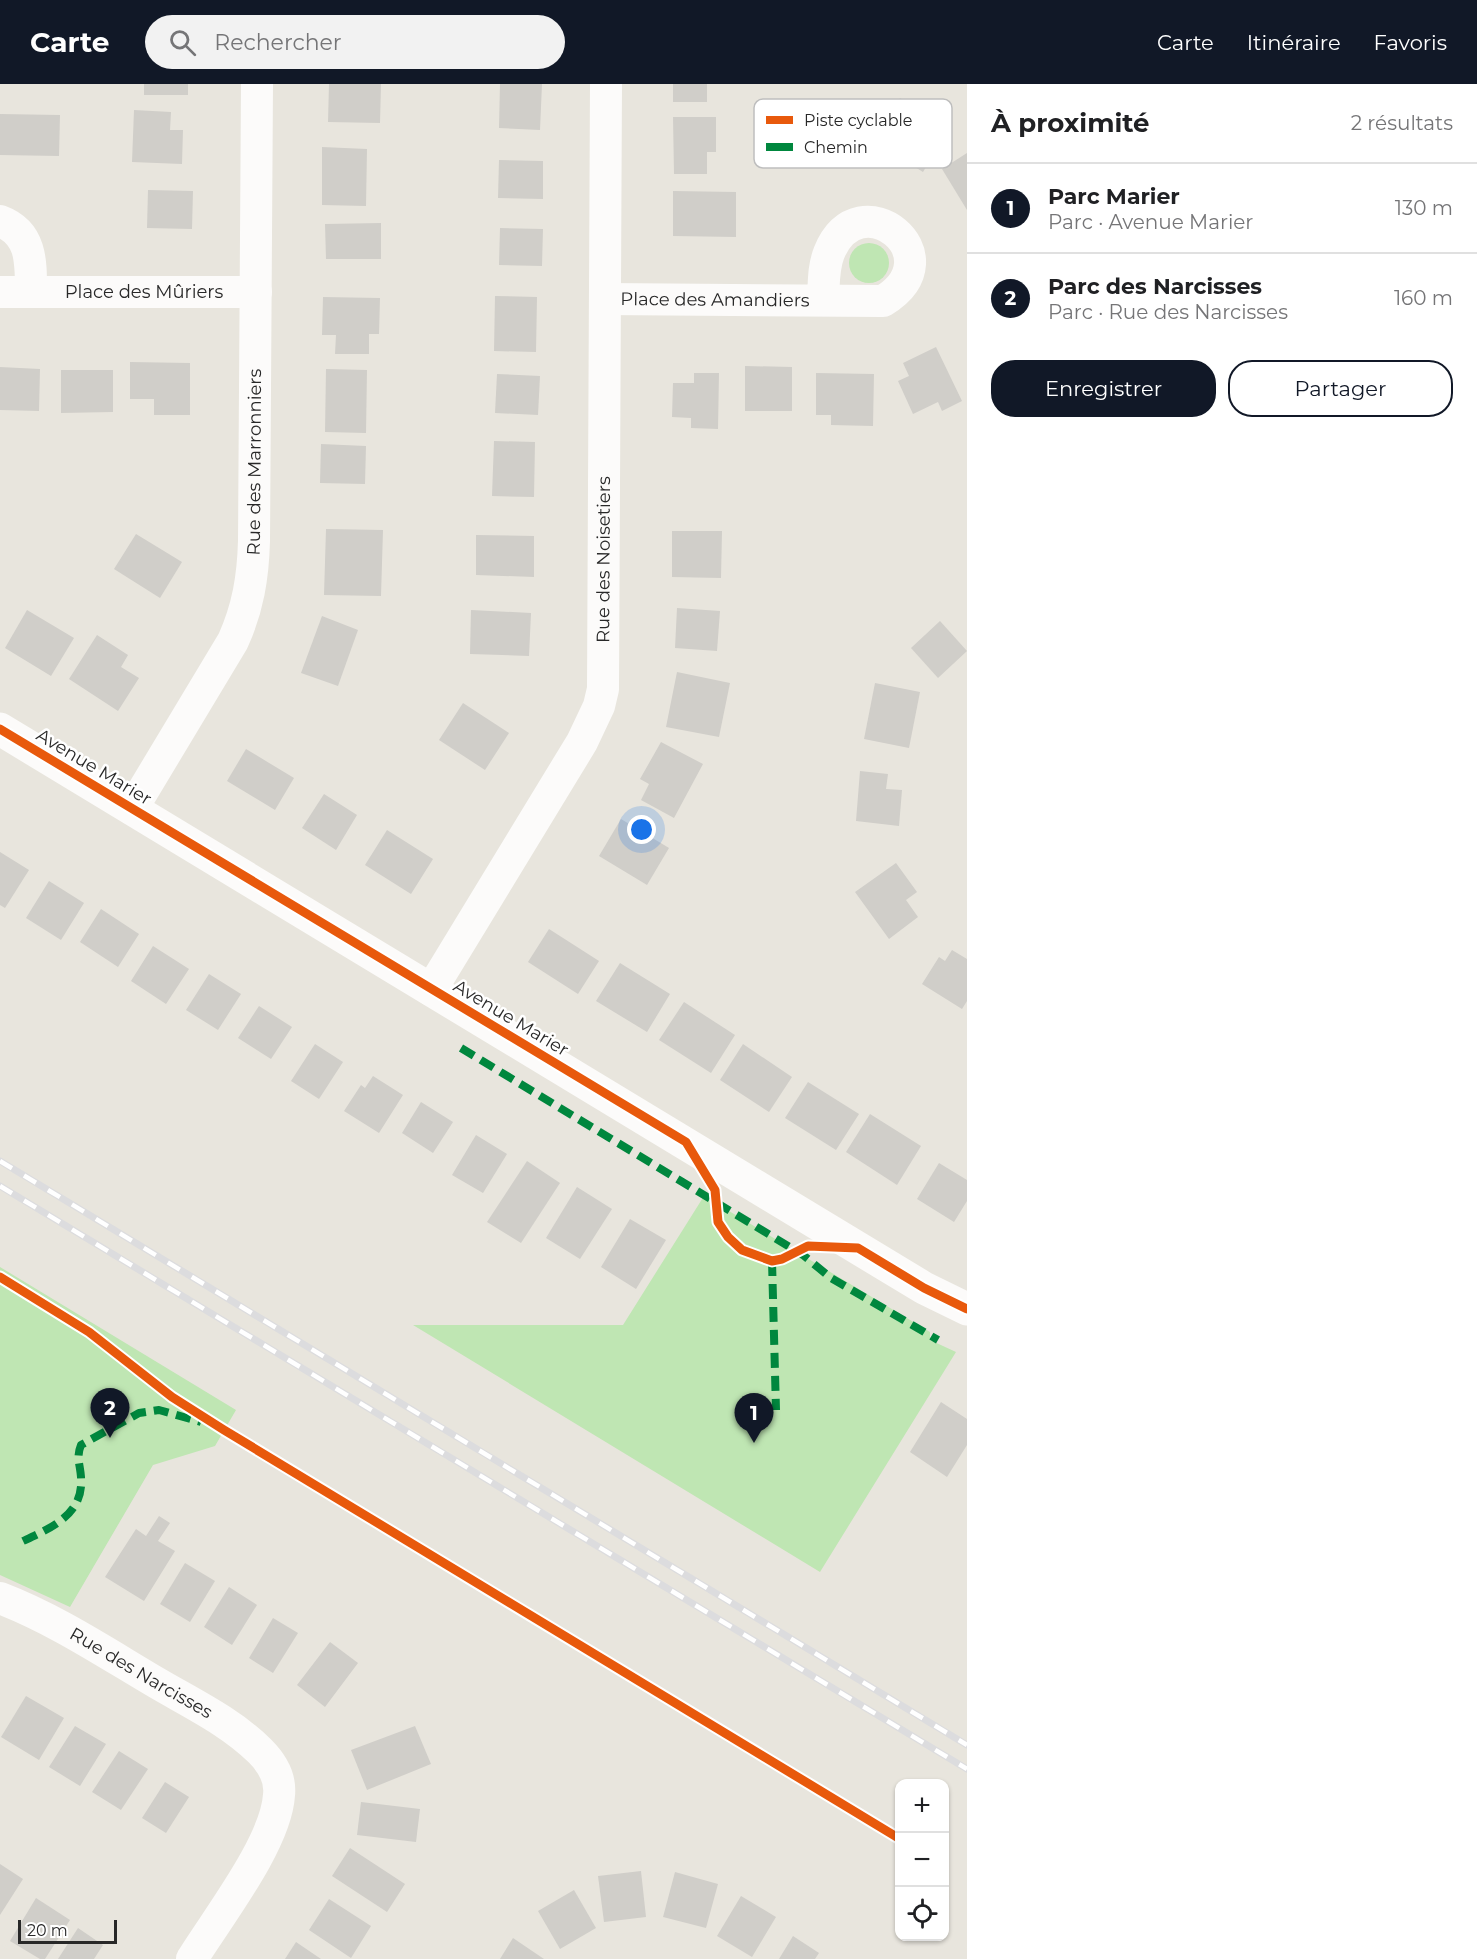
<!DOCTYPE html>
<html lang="fr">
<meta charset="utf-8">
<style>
:root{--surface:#fff;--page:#f2f2f2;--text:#202124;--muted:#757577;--line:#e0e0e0;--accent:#111827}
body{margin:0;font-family:Montserrat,sans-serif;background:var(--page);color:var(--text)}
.controls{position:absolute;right:18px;bottom:18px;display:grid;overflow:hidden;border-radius:12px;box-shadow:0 2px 4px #0004}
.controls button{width:54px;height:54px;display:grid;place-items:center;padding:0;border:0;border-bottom:2px solid var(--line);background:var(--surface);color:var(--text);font:30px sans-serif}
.scale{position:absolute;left:18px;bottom:15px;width:99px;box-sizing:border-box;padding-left:6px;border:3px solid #282828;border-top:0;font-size:16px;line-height:21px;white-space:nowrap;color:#282828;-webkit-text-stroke:4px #fff;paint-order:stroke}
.you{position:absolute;left:642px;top:746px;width:21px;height:21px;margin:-15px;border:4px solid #fff;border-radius:50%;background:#1a73e8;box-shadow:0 0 0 9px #1a73e833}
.badge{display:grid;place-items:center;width:39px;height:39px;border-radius:50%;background:var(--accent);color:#fff;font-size:20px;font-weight:700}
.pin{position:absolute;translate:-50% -50px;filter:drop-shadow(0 2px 3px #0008)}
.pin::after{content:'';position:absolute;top:32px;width:21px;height:18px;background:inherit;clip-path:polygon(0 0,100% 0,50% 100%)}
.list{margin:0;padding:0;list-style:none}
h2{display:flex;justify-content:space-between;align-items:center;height:78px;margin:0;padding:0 24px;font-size:26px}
h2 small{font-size:20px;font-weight:400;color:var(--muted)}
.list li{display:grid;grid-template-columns:39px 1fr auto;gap:18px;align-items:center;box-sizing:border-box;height:90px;padding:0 24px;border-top:2px solid var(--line)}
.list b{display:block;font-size:22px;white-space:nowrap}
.list p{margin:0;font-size:20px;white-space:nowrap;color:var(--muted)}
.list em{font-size:20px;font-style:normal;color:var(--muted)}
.actions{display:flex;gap:12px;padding:18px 24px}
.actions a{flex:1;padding:14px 0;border:2px solid var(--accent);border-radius:24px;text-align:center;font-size:21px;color:var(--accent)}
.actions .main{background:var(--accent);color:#fff}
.icon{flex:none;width:33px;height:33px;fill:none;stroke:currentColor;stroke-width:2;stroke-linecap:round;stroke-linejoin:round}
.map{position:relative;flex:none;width:967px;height:1875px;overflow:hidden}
header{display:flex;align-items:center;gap:36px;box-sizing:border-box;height:84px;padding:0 30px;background:var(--accent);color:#fff}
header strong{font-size:28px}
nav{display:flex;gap:33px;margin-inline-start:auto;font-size:21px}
.search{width:420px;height:54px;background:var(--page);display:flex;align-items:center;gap:15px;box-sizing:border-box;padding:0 21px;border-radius:33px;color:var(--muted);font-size:22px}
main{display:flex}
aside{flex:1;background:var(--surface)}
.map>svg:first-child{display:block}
.green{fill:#bfe6b3}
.building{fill:#d0cec9}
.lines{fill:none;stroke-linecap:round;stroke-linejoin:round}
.minor{stroke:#fcfbfa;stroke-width:32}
.tertiary{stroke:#fcfbfa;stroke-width:33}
.rail-casing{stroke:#dcdcde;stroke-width:7}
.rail{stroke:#fff;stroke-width:4.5;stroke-dasharray:14;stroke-linecap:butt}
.quiet{stroke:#00873e;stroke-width:8;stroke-dasharray:15 8;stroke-linecap:butt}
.cycleway-casing{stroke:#fff;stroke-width:13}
.cycleway{stroke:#e8590c;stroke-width:9}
.labels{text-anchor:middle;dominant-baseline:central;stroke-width:5;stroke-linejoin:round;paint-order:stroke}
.street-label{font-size:18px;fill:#282828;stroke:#fff}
.key{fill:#fff;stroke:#bebebe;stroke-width:1.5}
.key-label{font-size:16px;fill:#282828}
</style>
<header>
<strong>Carte</strong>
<div class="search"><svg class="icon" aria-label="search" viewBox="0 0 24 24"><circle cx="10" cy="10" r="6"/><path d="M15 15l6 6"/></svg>Rechercher</div>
<nav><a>Carte</a><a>Itinéraire</a><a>Favoris</a></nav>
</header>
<main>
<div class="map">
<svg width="967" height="1875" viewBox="0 0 967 1875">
<rect width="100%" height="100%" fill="#e8e5dd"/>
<g class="green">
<circle cx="869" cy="179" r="20"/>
<polygon points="704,1112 930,1248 930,1256 956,1268 820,1488 413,1241 623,1241"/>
<polygon points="0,1183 236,1326 215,1362 153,1381 70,1523 0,1491"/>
</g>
<g class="building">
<rect x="144" y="0" width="44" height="11"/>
<polygon points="329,0 381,0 380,39 328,38"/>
<polygon points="500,0 542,0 540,46 499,44"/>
<rect x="673" y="0" width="34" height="18"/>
<polygon points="900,14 930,32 921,46 941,58 923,88 873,57"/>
<polygon points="134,26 171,28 170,46 183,46 182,80 132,78"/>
<polygon points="0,30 60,31 59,72 0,71"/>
<polygon points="673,33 716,33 716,68 707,68 707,90 674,90"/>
<polygon points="322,63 367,65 366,122 322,121"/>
<polygon points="967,69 967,126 942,85"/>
<polygon points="499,76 543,77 543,115 498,114"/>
<polygon points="148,106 193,107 192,145 147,144"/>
<polygon points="673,107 736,108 736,153 673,152"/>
<polygon points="381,139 381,175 326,175 325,140"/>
<polygon points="500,144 543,145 542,182 499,181"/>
<polygon points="495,212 537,213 536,268 494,267"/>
<polygon points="323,213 380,214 379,250 369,250 369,270 335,270 336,251 322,251"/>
<polygon points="936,263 962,317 942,327 938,318 913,330 898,297 909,292 903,279"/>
<polygon points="130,278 190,279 190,331 154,331 154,315 130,315"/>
<polygon points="745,282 792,283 792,327 745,327"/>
<polygon points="0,283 40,285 39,327 0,326"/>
<polygon points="326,285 367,286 366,349 325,348"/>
<polygon points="61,286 113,286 113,328 61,329"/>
<polygon points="694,289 719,289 718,345 691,344 691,334 672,333 673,299 694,299"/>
<polygon points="816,289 874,290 873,342 831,341 831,331 816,331"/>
<polygon points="497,290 540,292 538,331 495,329"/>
<polygon points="494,357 535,358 534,413 492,412"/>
<polygon points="321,360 366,362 365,400 320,399"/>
<polygon points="326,445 383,446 381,512 324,511"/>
<polygon points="672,447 722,447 721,494 672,493"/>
<polygon points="136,450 182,478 160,514 114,485"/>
<polygon points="476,451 534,452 534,493 476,491"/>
<polygon points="677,524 720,527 717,567 675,564"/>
<polygon points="27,526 74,554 51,592 5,564"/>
<polygon points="471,526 531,529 529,572 470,570"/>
<polygon points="322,532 358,546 338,602 301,589"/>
<polygon points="940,537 967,567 938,594 911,564"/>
<polygon points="97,551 128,571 121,583 139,594 118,627 69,595"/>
<polygon points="677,588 730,599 719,653 666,643"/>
<polygon points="875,599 920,608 909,664 864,655"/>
<polygon points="463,619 509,649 485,686 439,656"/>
<polygon points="661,658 703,680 674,734 641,716 649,700 640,695"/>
<polygon points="246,665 294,694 275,726 227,697"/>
<polygon points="860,687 888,690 886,705 902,706 899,742 856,737"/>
<polygon points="324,710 357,731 336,766 302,744"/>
<polygon points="621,735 669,764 647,801 599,772"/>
<polygon points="387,746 433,775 411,810 365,781"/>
<polygon points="0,768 29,786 5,824 0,821"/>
<polygon points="896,779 917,808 906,816 918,833 889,855 855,808"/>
<polygon points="49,797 84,819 61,856 26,834"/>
<polygon points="101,825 139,850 118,883 80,858"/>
<polygon points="549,845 599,877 578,910 528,878"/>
<polygon points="153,862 189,885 166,920 131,897"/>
<polygon points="952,866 967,875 967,917 962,925 922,900 939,873 945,877"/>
<polygon points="620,879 670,910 647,948 596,917"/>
<polygon points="209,890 241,910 218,946 186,926"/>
<polygon points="684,918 735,951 711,989 659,956"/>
<polygon points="259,922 292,943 271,975 238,954"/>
<polygon points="315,960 343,978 319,1015 291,997"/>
<polygon points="743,960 792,993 769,1028 720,996"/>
<polygon points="373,992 403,1011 379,1049 344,1027 361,1001 365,1004"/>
<polygon points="808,998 859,1030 836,1066 785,1034"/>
<polygon points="421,1018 453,1038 433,1069 402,1049"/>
<polygon points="870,1030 921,1062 897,1101 846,1068"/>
<polygon points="476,1051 507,1070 483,1109 452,1091"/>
<polygon points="527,1077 560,1099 521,1159 487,1138"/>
<polygon points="939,1079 967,1096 967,1117 954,1138 917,1115"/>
<polygon points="577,1103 612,1125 580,1175 546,1154"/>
<polygon points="630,1135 666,1156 636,1205 601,1183"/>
<polygon points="941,1318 967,1335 967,1361 947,1393 910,1368"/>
<polygon points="159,1432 170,1439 158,1457 175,1467 144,1517 105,1493 136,1445 146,1452"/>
<polygon points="185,1479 215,1497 190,1538 160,1520"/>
<polygon points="229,1503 257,1521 232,1561 204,1543"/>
<polygon points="273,1534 298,1549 273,1589 249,1574"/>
<polygon points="330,1558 358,1579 325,1623 297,1601"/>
<polygon points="26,1612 64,1634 39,1676 1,1653"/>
<polygon points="75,1642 106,1660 80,1702 49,1683"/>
<polygon points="415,1642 431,1680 367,1706 351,1666"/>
<polygon points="119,1667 148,1685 121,1726 92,1708"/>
<polygon points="165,1698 189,1713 166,1749 142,1734"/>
<polygon points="361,1718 420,1725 416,1758 357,1751"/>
<polygon points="350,1764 405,1800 387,1828 332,1792"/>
<polygon points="0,1780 23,1795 0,1831"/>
<polygon points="641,1787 646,1833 604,1838 598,1792"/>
<polygon points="675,1788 718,1800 706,1844 663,1833"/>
<polygon points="574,1806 596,1844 560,1865 538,1827"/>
<polygon points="741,1812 776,1833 752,1873 717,1852"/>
<polygon points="36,1814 70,1836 45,1875 40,1875 10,1857"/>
<polygon points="329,1815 371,1842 351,1874 309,1846"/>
<polygon points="78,1844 103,1861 94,1875 58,1875"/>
<polygon points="793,1852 819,1869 815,1875 779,1875"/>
<polygon points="513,1854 544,1875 500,1875"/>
<polygon points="296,1858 321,1875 285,1875"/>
</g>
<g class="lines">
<g class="minor">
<path d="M0 137C32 149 31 178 31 208"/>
<path id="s1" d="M0 208H256"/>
<path id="s2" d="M605 215 883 217C957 172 859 94 829 169 823 184 824 200 823 215"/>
<path id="s3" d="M132 725 233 557C248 524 253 493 254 457L257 0"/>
<path id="s4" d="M431 906 582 658 599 622 603 605 606 0"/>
<path id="s5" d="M0 1514C55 1535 106 1569 157 1599 191 1619 231 1638 260 1667 272 1679 281 1693 279 1711 276 1759 218 1833 192 1875"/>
</g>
<polyline class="tertiary" points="0,645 924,1204 967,1225"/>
<g class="rail-casing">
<g id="rail">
<polyline points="0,1077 967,1661"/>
<polyline points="0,1102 967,1685"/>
</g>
</g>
<use href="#rail" class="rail"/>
<g class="quiet">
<polyline points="461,964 803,1171 831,1194 938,1256"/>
<polyline points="772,1177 776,1326"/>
<path d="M23 1457C53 1443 84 1430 81 1393 80 1380 76 1373 81 1361L139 1329 159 1326 201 1338"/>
</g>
<g class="cycleway-casing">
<g id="cycleway">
<polyline points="0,645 686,1058 715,1106 718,1138 728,1153 742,1166 772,1177 782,1175 808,1162 858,1164 924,1204 967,1225"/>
<polyline points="0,1193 89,1248 172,1313 224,1346 900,1755"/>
</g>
</g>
<use href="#cycleway" class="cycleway"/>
</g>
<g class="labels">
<g class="street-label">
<text stroke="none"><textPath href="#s1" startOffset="144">Place des Mûriers</textPath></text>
<text stroke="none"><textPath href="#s2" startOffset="110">Place des Amandiers</textPath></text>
<text stroke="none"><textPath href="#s3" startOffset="378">Rue des Marronniers</textPath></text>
<text stroke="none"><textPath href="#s4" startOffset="477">Rue des Noisetiers</textPath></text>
<text transform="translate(94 683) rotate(31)">Avenue Marier</text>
<text transform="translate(511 934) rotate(31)">Avenue Marier</text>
<text stroke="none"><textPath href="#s5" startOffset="160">Rue des Narcisses</textPath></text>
</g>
</g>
<rect x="754" y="15" width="198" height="69" rx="9" class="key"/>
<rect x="766" y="32" width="27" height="8" fill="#e8590c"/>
<rect x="766" y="59" width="27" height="8" fill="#00873e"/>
<g class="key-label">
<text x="804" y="42">Piste cyclable</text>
<text x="804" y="69">Chemin</text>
</g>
</svg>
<div class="controls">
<button>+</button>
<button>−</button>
<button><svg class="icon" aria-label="locate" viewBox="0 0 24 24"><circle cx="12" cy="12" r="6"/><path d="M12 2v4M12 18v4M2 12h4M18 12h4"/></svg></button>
</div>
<div class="scale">20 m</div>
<div class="you"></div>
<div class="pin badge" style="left:754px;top:1359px">1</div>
<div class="pin badge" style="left:110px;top:1354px">2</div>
</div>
<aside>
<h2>À proximité<small>2 résultats</small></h2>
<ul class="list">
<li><span class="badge">1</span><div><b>Parc Marier</b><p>Parc · Avenue Marier</p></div><em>130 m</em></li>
<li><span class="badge">2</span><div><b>Parc des Narcisses</b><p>Parc · Rue des Narcisses</p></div><em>160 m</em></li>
</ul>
<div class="actions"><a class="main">Enregistrer</a><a>Partager</a></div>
</aside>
</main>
